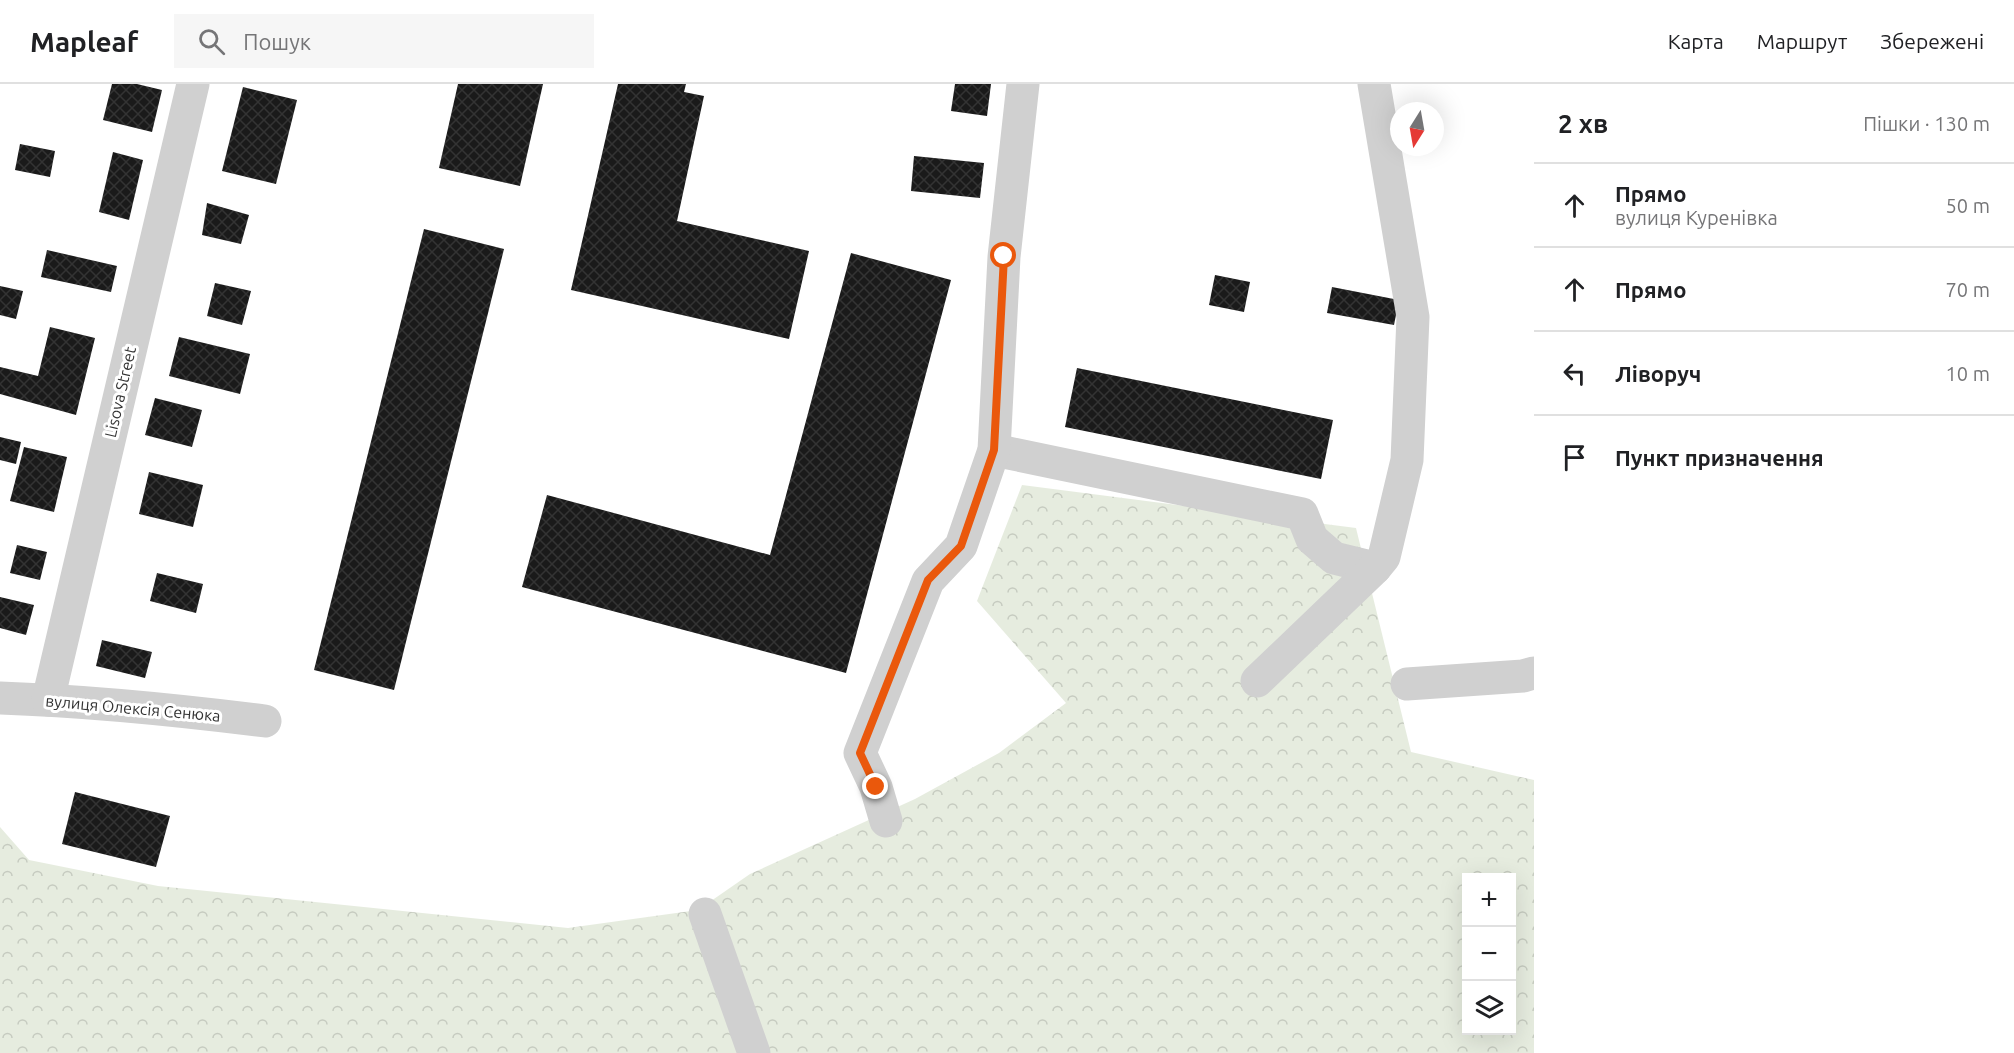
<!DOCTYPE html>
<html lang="uk">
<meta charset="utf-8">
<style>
:root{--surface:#fff;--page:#f6f6f6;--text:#202124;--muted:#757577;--line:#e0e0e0}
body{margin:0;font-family:Ubuntu,sans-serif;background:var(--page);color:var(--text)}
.controls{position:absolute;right:18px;bottom:18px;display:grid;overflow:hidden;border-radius:0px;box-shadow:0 6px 24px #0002}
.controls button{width:54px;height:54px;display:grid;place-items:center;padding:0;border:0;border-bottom:2px solid var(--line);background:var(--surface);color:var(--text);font:30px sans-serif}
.compass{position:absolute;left:1390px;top:18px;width:54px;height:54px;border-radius:50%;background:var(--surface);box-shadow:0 6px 24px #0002;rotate:191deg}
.stop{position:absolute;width:18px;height:18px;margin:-14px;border:4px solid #ea580c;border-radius:50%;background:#fff}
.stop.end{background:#ea580c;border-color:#fff;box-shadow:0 2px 6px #0008}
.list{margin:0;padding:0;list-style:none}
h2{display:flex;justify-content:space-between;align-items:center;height:78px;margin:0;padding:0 24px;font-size:26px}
h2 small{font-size:20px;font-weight:400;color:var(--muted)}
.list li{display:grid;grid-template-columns:39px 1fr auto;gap:18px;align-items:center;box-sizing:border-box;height:84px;padding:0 24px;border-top:2px solid var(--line)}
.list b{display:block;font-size:22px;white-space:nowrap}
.list p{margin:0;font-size:20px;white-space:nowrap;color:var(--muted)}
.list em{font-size:20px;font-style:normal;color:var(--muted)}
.icon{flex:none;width:33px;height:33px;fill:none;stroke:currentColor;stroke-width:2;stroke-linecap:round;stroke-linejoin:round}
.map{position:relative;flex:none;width:1534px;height:969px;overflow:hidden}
header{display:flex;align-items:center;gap:36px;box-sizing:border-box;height:84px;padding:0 30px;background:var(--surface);border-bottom:2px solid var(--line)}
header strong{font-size:28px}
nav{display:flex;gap:33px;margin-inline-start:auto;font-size:21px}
.search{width:420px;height:54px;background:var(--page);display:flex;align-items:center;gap:15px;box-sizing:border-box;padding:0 21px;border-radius:0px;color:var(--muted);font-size:22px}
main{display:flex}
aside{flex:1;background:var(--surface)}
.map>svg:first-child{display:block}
.forest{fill:url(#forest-crowns);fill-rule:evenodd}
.building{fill:url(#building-cross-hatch)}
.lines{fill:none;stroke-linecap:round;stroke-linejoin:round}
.minor{stroke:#d0d0d0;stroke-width:33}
.route{stroke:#ea580c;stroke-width:8}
.labels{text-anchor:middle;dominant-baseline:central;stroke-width:6;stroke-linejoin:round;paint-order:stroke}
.street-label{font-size:16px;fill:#333;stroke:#fff}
</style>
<header>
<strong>Mapleaf</strong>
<div class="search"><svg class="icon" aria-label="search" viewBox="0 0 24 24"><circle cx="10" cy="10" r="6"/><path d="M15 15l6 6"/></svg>Пошук</div>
<nav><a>Карта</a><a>Маршрут</a><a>Збережені</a></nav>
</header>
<main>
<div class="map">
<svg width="1534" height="969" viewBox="0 0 1534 969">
<defs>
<pattern id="forest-crowns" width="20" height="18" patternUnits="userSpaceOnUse" patternTransform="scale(1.5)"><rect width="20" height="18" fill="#e6ecdf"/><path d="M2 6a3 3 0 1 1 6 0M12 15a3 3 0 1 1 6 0" fill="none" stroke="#c6cbc0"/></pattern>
<pattern id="building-cross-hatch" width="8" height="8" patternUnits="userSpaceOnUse" patternTransform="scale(1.5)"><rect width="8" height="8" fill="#1a1a1a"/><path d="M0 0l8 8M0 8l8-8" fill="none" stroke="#333"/></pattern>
</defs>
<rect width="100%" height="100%" fill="#fff"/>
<path class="forest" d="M1022 401 1356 444 1411 668 1534 696V969H0V743L29 776 158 802 568 844 698 826 750 790 915 715 999 669 1066 619 977 517ZM1466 794H1512V946H1466Z"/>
<g class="building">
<polygon points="112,0 137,0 162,6 152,48 103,36"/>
<polygon points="458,0 543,0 520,102 439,84"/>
<polygon points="618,0 686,0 684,8 704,12 677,137 809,167 789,255 571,206"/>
<polygon points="955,0 991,0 987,32 951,27"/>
<polygon points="243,3 297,16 276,100 222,87"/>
<polygon points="20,60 55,67 50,93 15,86"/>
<polygon points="113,68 143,76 129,136 99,128"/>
<polygon points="914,72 984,79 980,114 911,107"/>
<polygon points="207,119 249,131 241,160 202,151"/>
<polygon points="424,145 504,165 394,606 314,586"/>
<polygon points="47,166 117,182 111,208 41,193"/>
<polygon points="851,169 951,196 846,589 522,503 547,411 770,471"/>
<polygon points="1215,191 1250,198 1244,228 1209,221"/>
<polygon points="215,199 251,207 242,241 207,232"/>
<polygon points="0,202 23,207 16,235 0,231"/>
<polygon points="1332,203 1399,216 1394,241 1327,229"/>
<polygon points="50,243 95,254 76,331 0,310 0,283 38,292"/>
<polygon points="179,253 250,270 240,310 169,292"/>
<polygon points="1077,284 1333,336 1321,395 1065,343"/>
<polygon points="155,314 202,326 192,363 145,351"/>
<polygon points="0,353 21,358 16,380 0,376"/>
<polygon points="24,363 67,373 54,428 10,417"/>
<polygon points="149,388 203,401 193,443 139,430"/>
<polygon points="17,461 47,468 40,496 10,489"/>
<polygon points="157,489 203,500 196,529 150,517"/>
<polygon points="0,513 34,521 26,551 0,544"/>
<polygon points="102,556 152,568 145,594 96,582"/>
<polygon points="75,708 170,732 156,783 62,760"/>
</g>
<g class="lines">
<g class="minor">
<polyline points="994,366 1302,430 1312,455 1334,474 1375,484"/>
<polyline points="1257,597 1375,484 1384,473 1407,376 1413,233 1374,0"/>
<polyline points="1407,600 1523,592 1534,589"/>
<path d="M0 614C89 617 177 626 265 637"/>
<polyline points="48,616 193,0"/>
<polyline points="886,737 876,703 860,669 928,497 961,462 994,366 1004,173 1023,0"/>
<polyline points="705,830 754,969"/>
</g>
</g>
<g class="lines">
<polyline class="route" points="876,703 860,669 928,496 961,462 994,366 1004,172"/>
</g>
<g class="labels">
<g class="street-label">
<text transform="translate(120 308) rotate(-77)">Lisova Street</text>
<text transform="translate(133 624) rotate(5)">вулиця Олексія Сенюка</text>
</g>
</g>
</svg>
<div class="controls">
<button>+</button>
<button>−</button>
<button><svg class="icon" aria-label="layers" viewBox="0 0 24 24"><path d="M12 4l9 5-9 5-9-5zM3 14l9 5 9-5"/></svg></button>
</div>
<svg class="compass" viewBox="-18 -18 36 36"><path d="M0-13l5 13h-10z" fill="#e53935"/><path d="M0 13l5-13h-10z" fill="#757577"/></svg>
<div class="stop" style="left:1004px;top:172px"></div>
<div class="stop end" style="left:876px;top:703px"></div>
</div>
<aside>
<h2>2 хв<small>Пішки · 130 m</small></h2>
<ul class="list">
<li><svg class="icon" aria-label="ahead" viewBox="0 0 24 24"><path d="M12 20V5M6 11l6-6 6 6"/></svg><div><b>Прямо</b><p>вулиця Куренівка</p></div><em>50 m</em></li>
<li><svg class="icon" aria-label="ahead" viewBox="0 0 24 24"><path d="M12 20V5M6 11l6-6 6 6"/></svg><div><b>Прямо</b></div><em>70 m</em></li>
<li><svg class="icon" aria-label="left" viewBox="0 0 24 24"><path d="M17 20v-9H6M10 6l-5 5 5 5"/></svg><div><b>Ліворуч</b></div><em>10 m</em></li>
<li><svg class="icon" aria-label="arrive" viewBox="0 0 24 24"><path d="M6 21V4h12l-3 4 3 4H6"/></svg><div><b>Пункт призначення</b></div></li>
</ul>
</aside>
</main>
